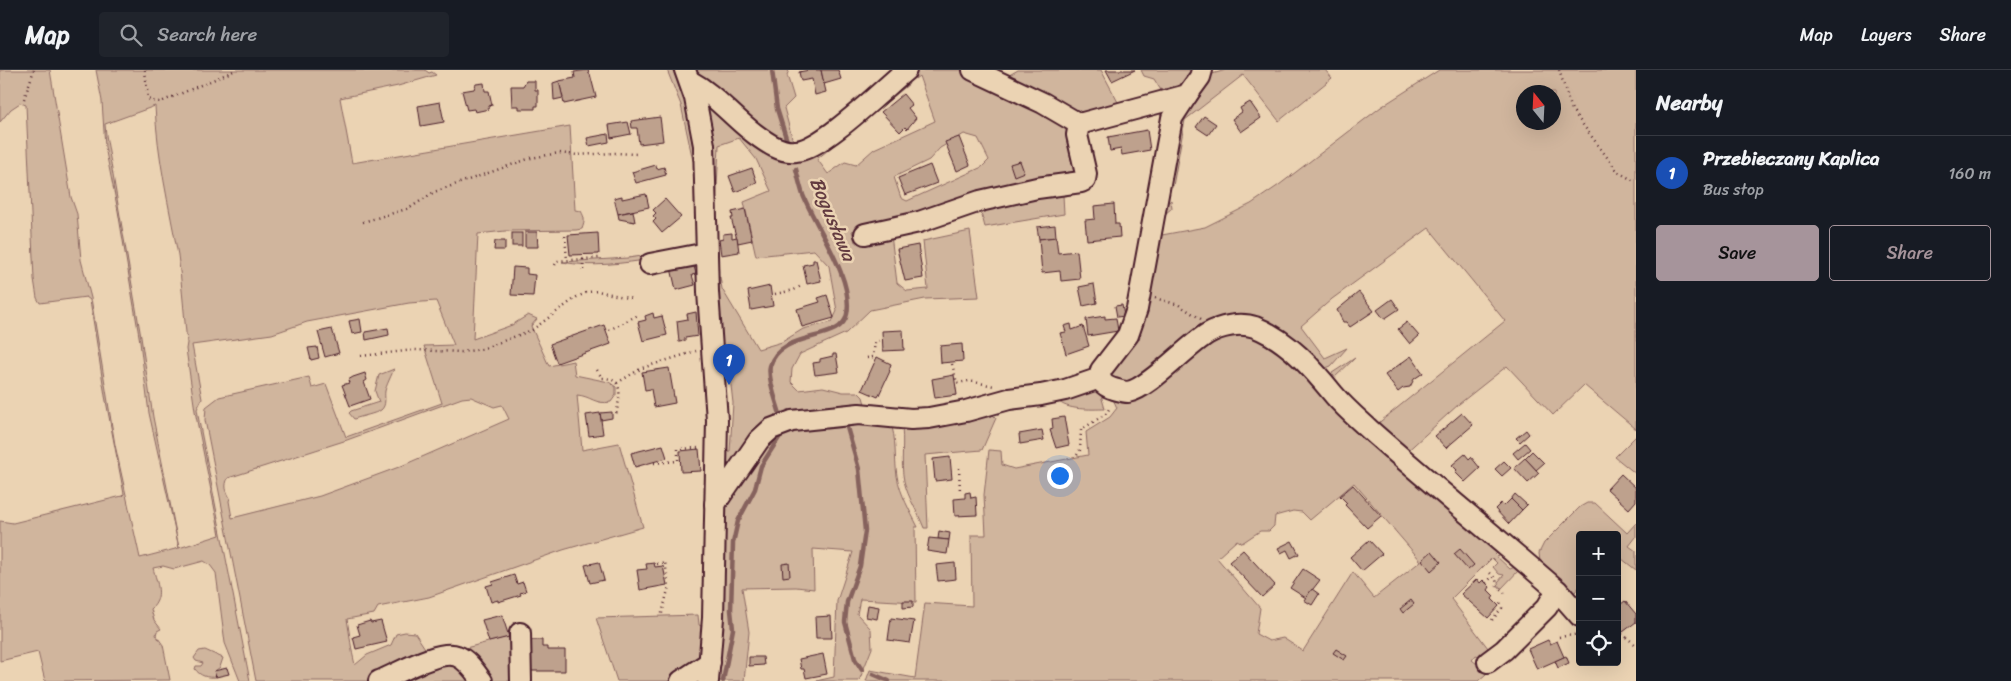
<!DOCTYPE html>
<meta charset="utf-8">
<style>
:root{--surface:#171b24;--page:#20242c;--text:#f1f3f6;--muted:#9ea1a6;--line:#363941;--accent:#a6949b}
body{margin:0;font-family:Sriracha,sans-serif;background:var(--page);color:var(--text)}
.controls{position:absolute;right:15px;bottom:15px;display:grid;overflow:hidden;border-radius:5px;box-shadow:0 5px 20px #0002}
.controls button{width:45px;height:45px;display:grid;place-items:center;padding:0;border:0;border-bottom:1px solid var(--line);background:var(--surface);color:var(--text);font:25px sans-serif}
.compass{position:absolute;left:1516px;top:15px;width:45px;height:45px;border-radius:50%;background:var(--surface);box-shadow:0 5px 20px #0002;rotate:342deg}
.you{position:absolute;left:1059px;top:405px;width:18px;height:18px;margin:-12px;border:4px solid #fff;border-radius:50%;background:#1a73e8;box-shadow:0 0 0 8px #1a73e833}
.badge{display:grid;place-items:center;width:32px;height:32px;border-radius:50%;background:var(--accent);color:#fff;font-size:16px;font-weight:700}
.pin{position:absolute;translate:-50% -41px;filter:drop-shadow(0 1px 2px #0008)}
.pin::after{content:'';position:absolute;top:26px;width:18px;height:15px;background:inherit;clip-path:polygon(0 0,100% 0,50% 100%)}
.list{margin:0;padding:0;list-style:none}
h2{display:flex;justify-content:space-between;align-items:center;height:65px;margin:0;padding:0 20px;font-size:21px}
h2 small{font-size:16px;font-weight:400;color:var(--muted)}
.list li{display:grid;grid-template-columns:32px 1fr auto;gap:15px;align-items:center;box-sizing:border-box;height:75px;padding:0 20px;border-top:1px solid var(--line)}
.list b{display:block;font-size:19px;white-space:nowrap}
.list p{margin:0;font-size:16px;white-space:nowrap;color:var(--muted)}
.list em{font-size:16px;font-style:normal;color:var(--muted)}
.actions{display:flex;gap:10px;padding:15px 20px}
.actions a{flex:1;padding:11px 0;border:1px solid var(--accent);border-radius:5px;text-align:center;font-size:18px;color:var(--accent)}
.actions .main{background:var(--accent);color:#111}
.icon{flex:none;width:28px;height:28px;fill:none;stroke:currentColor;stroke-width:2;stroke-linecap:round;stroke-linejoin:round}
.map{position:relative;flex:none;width:1636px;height:611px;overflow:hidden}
header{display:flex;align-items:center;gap:30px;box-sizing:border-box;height:70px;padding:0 25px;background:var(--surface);border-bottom:1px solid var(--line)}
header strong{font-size:24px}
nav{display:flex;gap:28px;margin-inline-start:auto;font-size:18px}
.search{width:350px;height:45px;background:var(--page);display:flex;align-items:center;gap:12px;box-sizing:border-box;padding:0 18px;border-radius:5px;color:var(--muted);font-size:19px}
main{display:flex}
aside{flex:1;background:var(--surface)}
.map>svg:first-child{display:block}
.green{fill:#d0b59d;stroke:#8d6a64;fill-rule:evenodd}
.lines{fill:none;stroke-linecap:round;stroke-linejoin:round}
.stream{stroke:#86625d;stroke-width:4.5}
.building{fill:#bea18d;stroke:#4a1f2b}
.minor-casing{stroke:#4a1f2b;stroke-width:24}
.path{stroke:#4a1f2b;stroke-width:2.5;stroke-dasharray:1 4;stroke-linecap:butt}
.minor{stroke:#ebd3b3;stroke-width:20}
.labels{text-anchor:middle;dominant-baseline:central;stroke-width:5;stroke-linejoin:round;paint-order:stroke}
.water-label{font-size:19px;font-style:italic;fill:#633b40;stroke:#ebd3b3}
</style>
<header>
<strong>Map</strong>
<div class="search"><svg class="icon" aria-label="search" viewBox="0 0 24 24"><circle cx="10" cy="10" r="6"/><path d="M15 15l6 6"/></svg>Search here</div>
<nav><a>Map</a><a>Layers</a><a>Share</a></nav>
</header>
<main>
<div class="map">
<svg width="1636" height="611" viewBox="0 0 1636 611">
<rect width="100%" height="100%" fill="#ebd3b3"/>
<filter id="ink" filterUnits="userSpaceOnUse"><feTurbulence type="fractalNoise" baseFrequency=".02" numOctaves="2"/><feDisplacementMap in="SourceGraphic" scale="10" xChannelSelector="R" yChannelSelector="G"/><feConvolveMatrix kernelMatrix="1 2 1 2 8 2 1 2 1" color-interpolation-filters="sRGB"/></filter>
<g filter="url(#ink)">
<g class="green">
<path d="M0 0H50L71 127 77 144 81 190 91 228 115 375 140 488 179 478 149 343 140 272 118 141 105 77 102 31 96 0H425L429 3 432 2 436 5 398 16 340 28 352 93 570 56 575 140 581 141C585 148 585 151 582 159L576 160 505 161 478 164 473 269 512 255 528 245 537 249 531 256 549 296 573 291 575 305 609 312 616 317V325L611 332C595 335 591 326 577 325L582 380 619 373 643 457 563 480 429 527 378 537 374 544 347 549C350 565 351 580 355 595L367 585 391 575 396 564 405 562 415 563 430 586 369 611H256L205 350 206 337 219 327 309 307 312 318 326 314 346 367 442 333 424 276 454 275 436 231 409 233 307 252 272 264 192 275 202 329 197 339 199 351 250 611H240L225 573 216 503 210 495 204 491 174 499 163 496 153 498C157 513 164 527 151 539L154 550 161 559 157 561 156 565 163 575 170 610 45 611 38 582 0 591V451L13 453 122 426 124 424 105 326 90 230 86 227 40 233 37 228 34 209 26 35 20 33 11 39 0 52ZM155 36C157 86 169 136 178 185 182 214 184 244 187 273L186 279 195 341 220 465 179 478 153 347 141 267 106 65 105 54ZM471 327 494 337 502 335 509 349 399 397 320 426 232 448 229 431 230 428C226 421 224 416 228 408L347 370 462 328Z"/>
<polygon points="667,0 673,0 686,34 695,91 693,91 681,35"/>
<polygon points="692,0 789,0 787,5 794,28 784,38 794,75 775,72"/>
<path d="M915 0H961L978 7 1075 59 1081 101 852 161 855 172 891 165 897 213 907 221 928 219 923 171 970 161 979 227 925 229 870 240 846 263 800 284 792 299 791 312 799 320 823 317 843 322H858L863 327 867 341 793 347 726 409V381H730L733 333 729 298H726L720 284 716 211 720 207 722 219 758 279 782 272 803 259 832 252 837 241 829 196 814 180 756 186 744 132 771 121 756 89 739 68 719 75 716 139 712 64 707 48 704 29 781 87 906 8 909 14 817 89 828 104 845 92 856 95 874 79 935 51 919 6 915 9ZM964 64 978 68 989 90 982 97 907 131 901 128 894 107 929 90 940 78Z"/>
<polygon points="1018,0 1101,0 1120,36 1088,48 1006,7"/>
<path d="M1141 0H1199C1188 12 1179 23 1162 22L1154 9 1144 6Z"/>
<polygon points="1226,0 1325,0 1332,8 1279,51 1243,5 1185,50 1173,116 1166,116 1175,49 1202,14 1212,4"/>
<path d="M1439 0H1636V359L1584 315 1553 345 1507 296 1459 334 1403 385 1373 359 1329 305 1355 288 1333 309 1376 355 1505 251 1429 158 1332 229 1301 256 1325 288 1347 278 1331 296 1323 299 1241 251 1134 316 1108 309 1160 139 1171 130 1172 138 1165 144 1162 165 1205 157 1251 134 1279 115 1381 37ZM1524 22H1554V52H1524Z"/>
<polygon points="1067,120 1069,124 1063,125 1064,144 985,157 979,135"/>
<path d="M656 184 653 189C623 193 593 198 562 192L628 188Z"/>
<path d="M1241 257C1288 267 1317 313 1349 346L1520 492V494L1502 478 1495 485 1510 499 1517 496 1520 499 1502 518 1499 517 1498 512 1504 505 1499 504 1493 497 1497 493 1492 488 1451 529 1491 582 1547 530 1545 516 1536 507H1538C1546 515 1551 521 1547 533L1498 582 1484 588 1476 585 1472 590 1477 594 1484 596 1481 600 1486 604 1478 611H866L870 600 915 608 925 533 972 536 971 465H986L984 425 989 380 1001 381 1002 395 1014 399 1088 385 1086 362 1110 347 1117 338 1113 329 1115 324C1145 331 1184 279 1211 265 1220 260 1231 259 1241 257ZM1354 413 1421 491 1374 528 1353 502 1303 581 1283 568 1269 571 1256 564 1260 538 1217 488 1237 470 1242 473 1260 461H1269L1274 456 1275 446 1293 441 1302 442 1310 450Z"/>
<path d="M394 299C392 304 386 316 385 321 384 327 387 335 381 340 375 344 362 346 354 349L349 343 351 341 379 332 375 321 379 305Z"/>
<path d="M1091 316 1100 322 1105 339C1091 339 1067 341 1057 330Z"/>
<path d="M990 342 996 348 982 380 925 385 928 458H924C918 442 908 428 904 411 900 392 905 371 901 352Z"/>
<path d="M890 351C897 369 894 387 897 406 900 424 910 441 918 457H915L916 532 860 529 857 544 871 559 872 578 859 611H816L834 607 837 531 853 482 813 479 814 519 796 517 742 518 749 562 744 611H717L724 440 745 402 777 360Z"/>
<polygon points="1636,366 1636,404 1615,387"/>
<polygon points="1587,433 1595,433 1627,463 1636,453 1636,467 1629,476 1636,481 1636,500 1617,485 1617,465 1580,465 1580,516 1569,529 1541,501 1539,483 1544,473 1580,437"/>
<polygon points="698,545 699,555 704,557 702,591 673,611 617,611 596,548"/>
<polygon points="515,565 518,611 486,611 437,580 444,574 458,580"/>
<path d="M205 580 223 588 220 597 215 601 216 607C207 608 200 606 195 599L196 596H201L203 593 196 591 194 588 199 581Z"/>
<polygon points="445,588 478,611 386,611"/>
</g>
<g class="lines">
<g class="stream">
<polyline points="772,0 777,39 787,71"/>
<path d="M781 348C778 335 767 309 770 296 780 259 842 274 847 244 854 208 816 158 803 125 800 116 798 107 796 99"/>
<polyline points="846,354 859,399 865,461 860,496 847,532 845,552 855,589 862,600"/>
<polyline points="873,604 889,611"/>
<polyline points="723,611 733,559 731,540 733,473 738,451 755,419 761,396 782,363"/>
</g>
</g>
<g class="building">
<polygon points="588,0 589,4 590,4 596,27 564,34 559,11 575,8 574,2"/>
<polygon points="809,0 821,0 826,22 815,25 812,9 801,11 799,2"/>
<polygon points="821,0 838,0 841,9 824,14"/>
<polygon points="1106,0 1135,0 1112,11"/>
<polygon points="526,11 535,11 535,20 538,20 538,36 535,36 535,39 519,39 519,36 512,36 511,16 523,16"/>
<polygon points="559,11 563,28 554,30 553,13"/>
<polygon points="484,13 485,21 489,21 492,35 489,36 489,39 475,42 474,39 467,40 462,21 474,19 476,14"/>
<polygon points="903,24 912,35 908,38 916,48 907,59 905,57 900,62 881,42"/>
<polygon points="440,32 444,52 421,56 418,36"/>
<polygon points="1250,32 1261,48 1241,62 1232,49 1242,42 1240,38"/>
<polygon points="1204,46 1216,54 1208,65 1196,57"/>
<polygon points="660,47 663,71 639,74 637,58 632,58 631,51"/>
<polygon points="628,52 631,64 611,68 609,55"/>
<polygon points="1147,60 1150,80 1122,85 1121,79 1110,81 1108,67"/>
<polygon points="608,64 609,72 589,76 587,68"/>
<polygon points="959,67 970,95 957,101 945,72"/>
<polygon points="1020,91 1024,102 1014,106 1010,94"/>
<polygon points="656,95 657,99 664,97 666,105 636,113 632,102"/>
<polygon points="930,95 937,113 905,125 898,108"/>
<polygon points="752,98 757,113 735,122 729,106"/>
<polygon points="646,124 649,137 618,144 614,128 622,126 622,129"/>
<polygon points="665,129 681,147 662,163 653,152 656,149 653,146 656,143 653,140"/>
<polygon points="1114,134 1115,154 1119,154 1120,167 1087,170 1085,150 1095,149 1094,136"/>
<polygon points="745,139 752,170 738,173 731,148 733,148 732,142"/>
<polygon points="633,141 635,152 619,149 618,144"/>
<polygon points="1055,155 1056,167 1039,169 1037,157"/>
<polygon points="525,162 537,162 538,177 525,177"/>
<rect x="512" y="163" width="10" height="13"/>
<polygon points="598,163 599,184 570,185 568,165"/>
<polygon points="732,163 732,168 737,167 739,182 721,185 719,170 723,169 723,164"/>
<polygon points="1056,167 1058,183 1077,181 1080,209 1061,211 1060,201 1042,203 1039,169"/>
<polygon points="495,171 505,171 505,180 494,180"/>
<polygon points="918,175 923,208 905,211 897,179"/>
<polygon points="813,190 816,190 821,211 807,214 803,195 813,193"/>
<polygon points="693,192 696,204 692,205 695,215 676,220 671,198"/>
<polygon points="513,197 527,198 527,204 535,205 533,226 511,225"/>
<polygon points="1094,214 1097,233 1083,236 1079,217"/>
<polygon points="770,216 773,236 751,240 748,221"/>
<polygon points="1359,222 1374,241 1350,257 1346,252 1343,252 1337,240"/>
<polygon points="827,225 834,248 802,257 797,239 820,232 818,228"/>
<polygon points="1392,229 1399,239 1384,249 1377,240"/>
<polygon points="1122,235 1124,246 1117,247 1115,236"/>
<polygon points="696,242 698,266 685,268 685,271 679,272 677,251 688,249 687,244"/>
<polygon points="653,243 654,248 662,246 667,265 643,271 638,252 646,250 645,246"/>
<polygon points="1105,246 1105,249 1116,248 1118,261 1088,266 1086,249"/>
<polygon points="360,249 362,262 352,264 349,251"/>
<polygon points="1407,252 1419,266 1410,274 1398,259"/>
<polygon points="1071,254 1072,260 1083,256 1089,276 1066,284 1060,263 1066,262 1064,256"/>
<polygon points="604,255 611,274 557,293 550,274"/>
<polygon points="388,258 389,265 366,270 365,262"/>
<polygon points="332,259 339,283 325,287 318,262"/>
<polygon points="903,260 904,280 883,281 882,261"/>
<polygon points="962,274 963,291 941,293 940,276"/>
<polygon points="317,277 319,288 311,290 308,278"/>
<polygon points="833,284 836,284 839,302 815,305 813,293 820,292 820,289 833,286"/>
<polygon points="1411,286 1423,303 1414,309 1410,317 1403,318 1398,322 1385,305"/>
<polygon points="877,287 891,294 889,300 890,301 878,327 862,320"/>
<polygon points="669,298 675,333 654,337 651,319 645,320 642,302"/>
<polygon points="365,303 367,310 364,312 370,329 350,336 342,315 349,313 348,310 353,307"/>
<polygon points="954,305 957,325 935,328 932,309"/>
<polygon points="612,342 612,348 601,350 600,343"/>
<polygon points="600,343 603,364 589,366 586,345"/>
<polygon points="1462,343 1473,355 1446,378 1435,366"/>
<polygon points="1064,347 1069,375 1056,378 1050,360 1053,359 1052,349"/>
<polygon points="1042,360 1044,370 1020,374 1019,364"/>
<polygon points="1526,360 1529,364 1520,372 1516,368"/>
<polygon points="1525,373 1530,379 1518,389 1513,383"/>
<polygon points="663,375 667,388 635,397 631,383"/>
<polygon points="699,379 701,401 681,402 680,381"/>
<polygon points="1532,381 1544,393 1536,400 1525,388"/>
<polygon points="1465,384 1469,389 1471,387 1480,398 1465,412 1455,402 1457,400 1452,395"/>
<polygon points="950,387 952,409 935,411 933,389"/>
<polygon points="1525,388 1539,403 1528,413 1514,398"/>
<polygon points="1504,391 1511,398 1502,406 1495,399"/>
<polygon points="1621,404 1636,418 1636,431 1629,439 1607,419"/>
<polygon points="1353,415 1381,446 1367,458 1345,435 1347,433 1340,426"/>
<polygon points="970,422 971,428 976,427 977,445 955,446 954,429 965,428 965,423"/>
<polygon points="1515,424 1527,435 1522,440 1511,429"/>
<polygon points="1511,429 1522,440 1509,454 1495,439 1501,433 1504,436"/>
<polygon points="939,461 950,463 949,470 938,469"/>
<polygon points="929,468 949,470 947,484 927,481"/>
<polygon points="1369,470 1382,484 1362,501 1350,487"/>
<polygon points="1292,471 1299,484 1291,488 1287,480 1281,483 1278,478"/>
<polygon points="1460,479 1474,495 1468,500 1454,484"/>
<polygon points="1243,480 1275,515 1262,527 1229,492"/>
<polygon points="1432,481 1441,492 1431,501 1422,490"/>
<polygon points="599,492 604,510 590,513 585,495"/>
<polygon points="654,493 655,497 663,496 667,515 640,520 637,500 647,499 646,494"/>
<polygon points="789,493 790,506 783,507 782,494"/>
<polygon points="955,493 956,509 938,511 936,495"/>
<polygon points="1303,499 1320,510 1306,528 1290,518"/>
<polygon points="514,505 517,514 523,512 526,521 520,523 521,525 498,532 498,530 491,532 486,516 493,514 492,512"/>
<polygon points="1477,509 1480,513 1483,510 1490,517 1488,520 1494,526 1492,529 1499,536 1488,548 1461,524"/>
<polygon points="1312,519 1319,524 1312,535 1304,530"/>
<polygon points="1411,530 1414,534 1403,543 1400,539"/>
<polygon points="903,531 913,531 913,537 903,538"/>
<polygon points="1625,531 1636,544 1636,552 1623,562 1617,555 1617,537"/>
<polygon points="868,535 879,537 877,549 866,547"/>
<polygon points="502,545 509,567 489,572 482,550"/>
<polygon points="831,546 832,568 816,568 815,547"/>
<polygon points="891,548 914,551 910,573 888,570"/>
<polygon points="370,551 371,553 381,551 387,572 356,579 353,567 360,565 357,555"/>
<polygon points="524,570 542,570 542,577 547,577 547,580 565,580 565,601 524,601"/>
<polygon points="1548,570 1550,574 1557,571 1564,587 1537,599 1528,579"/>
<polygon points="1336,579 1347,586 1344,590 1333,583"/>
<polygon points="823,584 827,604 806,608 804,599 801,599 799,589"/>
<polygon points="1566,586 1569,593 1558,598 1555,591"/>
<polygon points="749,587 763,587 764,595 749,596"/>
<polygon points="227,598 229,604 216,607 214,601"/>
</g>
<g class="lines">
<g class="minor-casing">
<g id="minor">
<polyline points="685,0 695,28 704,75 708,222 717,350 713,548 708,611"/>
<polyline points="973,0 1043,33 1079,54 1187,25 1200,7 1202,0"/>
<path d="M690 11C716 25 732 47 755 64 767 73 781 83 796 81 823 79 883 19 906 0"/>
<polyline points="865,164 919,152 980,131 1037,118 1081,112 1085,110 1086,104 1077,65 1079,54"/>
<polyline points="650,194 707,183"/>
<path d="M1100 308C1102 314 1107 317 1114 319 1118 320 1123 322 1128 322 1148 319 1187 276 1207 264 1220 256 1241 252 1255 257 1288 270 1313 299 1334 325 1345 338 1358 349 1370 360 1431 414 1495 466 1557 520L1580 546"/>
<polyline points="715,434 759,370 771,359 792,351 859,344 911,349 929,348 966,341 1009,329 1041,325 1065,320 1100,308 1101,300 1128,265 1137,239 1172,48 1187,25"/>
<polyline points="520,563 521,611"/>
<polyline points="1488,592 1504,580 1547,537 1557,520"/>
<path d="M379 611C397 604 439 579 457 586 468 590 475 602 482 611"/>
<polyline points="681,611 710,592"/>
</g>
</g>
<g class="path">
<polyline points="145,0 148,29 152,31 161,32 236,0"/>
<polyline points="1559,0 1572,40 1618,102 1636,112"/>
<polyline points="24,29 34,0"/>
<polyline points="363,152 410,138 434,122 531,88 559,83 577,85 615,83 638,84"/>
<polyline points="565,166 567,190"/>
<polyline points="583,189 583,200"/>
<polyline points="555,195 557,191 599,188"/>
<polyline points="775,224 794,220 801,216"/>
<polyline points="1155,228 1179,235 1201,249"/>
<polyline points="609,260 638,245"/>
<polyline points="361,286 414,280 461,282 482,279 532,260 577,227 588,222 598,221 632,229"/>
<polyline points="867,288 873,287 875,272 879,271"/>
<polyline points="952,294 957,313 969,311 994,316"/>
<path d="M597 300 602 308C626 308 619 329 616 345"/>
<polyline points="617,313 642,298 696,281"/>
<polyline points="1077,385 1080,380 1081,360 1107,343 1110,337"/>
<polyline points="654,393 678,391 678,379 700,378"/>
<polyline points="959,398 960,422"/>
<polyline points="657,494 665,492 669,516 661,547"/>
<polyline points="1490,503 1496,509 1497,516 1507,525"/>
<polyline points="1486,513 1493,506"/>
<polyline points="1492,550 1502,538 1500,532"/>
<polyline points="1622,564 1636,575"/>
<polyline points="1559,567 1580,564"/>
</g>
<use href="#minor" class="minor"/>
</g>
</g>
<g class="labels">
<g class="water-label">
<text transform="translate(833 149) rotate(67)">Bogusława</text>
</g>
</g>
</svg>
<div class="controls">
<button>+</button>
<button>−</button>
<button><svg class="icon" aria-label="locate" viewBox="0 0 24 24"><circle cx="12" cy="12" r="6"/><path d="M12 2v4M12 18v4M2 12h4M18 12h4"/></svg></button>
</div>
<svg class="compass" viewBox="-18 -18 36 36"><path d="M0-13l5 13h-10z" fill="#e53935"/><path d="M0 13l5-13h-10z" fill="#9ea1a6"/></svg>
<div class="you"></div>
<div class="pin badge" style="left:729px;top:315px;background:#1a4fb4">1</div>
</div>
<aside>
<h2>Nearby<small></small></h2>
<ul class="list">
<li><span class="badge" style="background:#1a4fb4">1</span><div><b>Przebieczany Kaplica</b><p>Bus stop</p></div><em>160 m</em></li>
</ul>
<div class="actions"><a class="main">Save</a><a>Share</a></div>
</aside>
</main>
